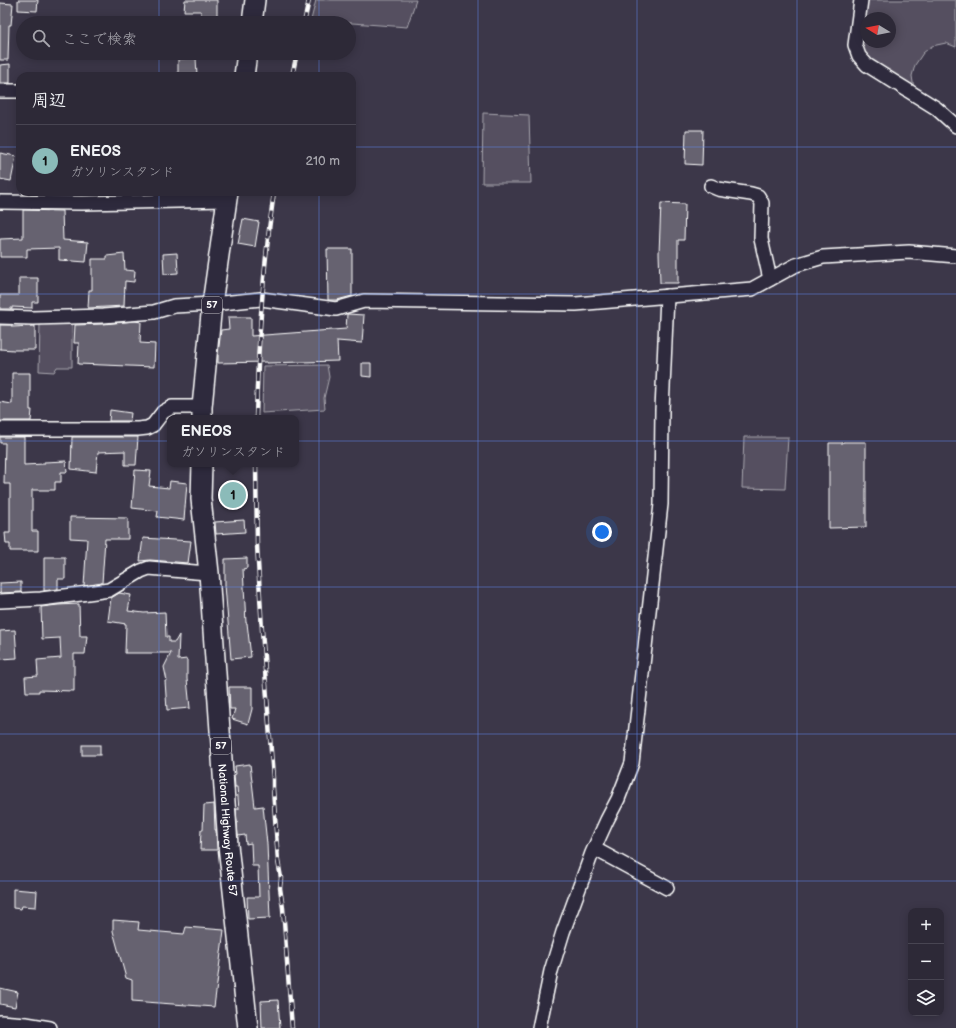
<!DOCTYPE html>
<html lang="ja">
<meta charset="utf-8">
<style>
:root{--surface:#2d2937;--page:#35313f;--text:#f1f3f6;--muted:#a7a6ad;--line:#484552;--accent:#8bbbb9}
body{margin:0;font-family:"Balsamiq Sans","Klee One",sans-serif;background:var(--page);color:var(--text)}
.controls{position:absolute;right:12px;bottom:12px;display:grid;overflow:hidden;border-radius:8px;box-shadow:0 2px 10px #0003}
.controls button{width:36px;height:36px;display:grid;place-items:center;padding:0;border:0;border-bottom:1px solid var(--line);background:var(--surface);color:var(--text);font:20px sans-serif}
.compass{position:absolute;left:860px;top:12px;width:36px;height:36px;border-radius:50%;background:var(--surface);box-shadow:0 2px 10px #0003;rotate:280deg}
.you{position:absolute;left:602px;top:532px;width:14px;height:14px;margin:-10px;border:3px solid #fff;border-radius:50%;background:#1a73e8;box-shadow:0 0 0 6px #1a73e833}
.badge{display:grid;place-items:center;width:26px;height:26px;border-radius:50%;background:var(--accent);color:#111;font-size:13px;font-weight:700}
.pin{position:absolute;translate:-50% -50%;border:2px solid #fff;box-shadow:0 1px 4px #0006}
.popup{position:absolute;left:167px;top:415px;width:132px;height:52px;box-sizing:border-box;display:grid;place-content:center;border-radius:8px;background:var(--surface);filter:drop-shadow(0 1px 3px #0005);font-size:13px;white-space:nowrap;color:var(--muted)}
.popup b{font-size:15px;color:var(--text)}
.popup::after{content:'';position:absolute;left:50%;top:100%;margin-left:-8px;border:8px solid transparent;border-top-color:var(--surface)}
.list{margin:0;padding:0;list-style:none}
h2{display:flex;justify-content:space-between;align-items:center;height:52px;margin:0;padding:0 16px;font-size:17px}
h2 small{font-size:13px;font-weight:400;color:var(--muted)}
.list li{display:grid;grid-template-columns:26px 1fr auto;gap:12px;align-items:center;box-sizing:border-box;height:72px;padding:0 16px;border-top:1px solid var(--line)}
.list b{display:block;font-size:15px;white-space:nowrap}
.list p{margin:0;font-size:13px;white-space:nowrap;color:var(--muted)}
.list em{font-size:13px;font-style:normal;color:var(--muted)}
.icon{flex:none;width:22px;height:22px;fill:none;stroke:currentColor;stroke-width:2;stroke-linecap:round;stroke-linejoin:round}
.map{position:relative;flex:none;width:956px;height:1028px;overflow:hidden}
.search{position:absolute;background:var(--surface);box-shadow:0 2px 10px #0003;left:16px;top:16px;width:340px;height:44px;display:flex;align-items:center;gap:10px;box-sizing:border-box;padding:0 14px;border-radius:22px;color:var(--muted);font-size:15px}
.panel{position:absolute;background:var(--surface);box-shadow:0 2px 10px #0003;left:16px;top:72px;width:340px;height:124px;border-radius:12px}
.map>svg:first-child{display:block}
.green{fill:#555060;stroke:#aaa8b0;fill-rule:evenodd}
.building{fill:#666270;stroke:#fff}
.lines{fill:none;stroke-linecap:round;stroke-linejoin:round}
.minor-casing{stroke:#fff;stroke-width:16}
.highway-casing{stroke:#fff;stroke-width:22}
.minor{stroke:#2f2a3d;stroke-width:13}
.highway{stroke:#2f2a3d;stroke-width:19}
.rail-casing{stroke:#fff;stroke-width:4.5}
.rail{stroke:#2f2a3d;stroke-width:3;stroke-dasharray:9;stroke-linecap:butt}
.grid{fill:none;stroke:#6183e4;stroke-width:1;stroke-opacity:0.55}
.labels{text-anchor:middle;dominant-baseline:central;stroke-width:3;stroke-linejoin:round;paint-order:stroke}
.shield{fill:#2f2a3d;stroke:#c1bfc5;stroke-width:1}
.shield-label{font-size:10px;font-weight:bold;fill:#fff}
.street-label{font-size:11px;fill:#fff;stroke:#2f2a3d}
</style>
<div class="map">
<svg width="956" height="1028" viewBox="0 0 956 1028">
<rect width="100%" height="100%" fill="#3c3749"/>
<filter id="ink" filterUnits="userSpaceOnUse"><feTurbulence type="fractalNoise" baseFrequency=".025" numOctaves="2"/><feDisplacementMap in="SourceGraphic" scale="8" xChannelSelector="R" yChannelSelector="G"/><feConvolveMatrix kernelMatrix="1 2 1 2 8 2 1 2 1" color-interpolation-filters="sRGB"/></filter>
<g filter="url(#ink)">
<g class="green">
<polygon points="316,0 416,0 407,27 311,20"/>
<path d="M866 0H956V47L946 43 932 46 923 53 915 65 912 76 914 89 880 68 866 56 862 47V26ZM866 18H890V42H866Z"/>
<polygon points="483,113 529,115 531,183 482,183"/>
<polygon points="72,322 72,367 57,367 54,372 39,371 40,323"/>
<polygon points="327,365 329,377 324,398 325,409 262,413 263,366"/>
<polygon points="744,437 788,437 785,489 742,488"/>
</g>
<g class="building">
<polygon points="18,0 38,0 37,11 18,10"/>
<polygon points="185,0 217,0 217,17 201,16 201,11 184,11"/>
<polygon points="0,3 13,4 11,25 9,25 8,60 0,60"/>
<polygon points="196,58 197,76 178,76 178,59"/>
<polygon points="10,64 10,83 0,83 0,65"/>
<polygon points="686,130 703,130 702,165 685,164"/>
<polygon points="0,153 16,156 11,181 0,179"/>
<polygon points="22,192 50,192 50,195 23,194"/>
<polygon points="661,203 685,204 684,240 678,240 678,283 660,283 659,253"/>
<polygon points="23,210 62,211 63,240 88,242 86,262 59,260 59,248 27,249 27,257 0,257 0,239 23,238"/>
<polygon points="243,219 259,222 255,247 238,244"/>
<polygon points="327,249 352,249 352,296 337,300 328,300"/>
<polygon points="177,253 178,273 164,274 163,254"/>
<polygon points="124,254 125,270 135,271 134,282 125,281 124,306 88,308 89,290 92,290 92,259 107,259 107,256"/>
<polygon points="19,278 38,278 38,302 32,302 32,308 12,307 12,309 0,309 0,295 19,295"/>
<polygon points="347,314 364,315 362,343 337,341 338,361 267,363 267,362 218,363 218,354 221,330 229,329 228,317 251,317 251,336 346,329"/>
<polygon points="135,321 141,322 140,343 155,344 154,367 78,364 79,343 74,343 75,325 103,324"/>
<polygon points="0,325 12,325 12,327 35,326 35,350 14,350 0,349"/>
<polygon points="362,363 371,363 371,377 362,376"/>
<polygon points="12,373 30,373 30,410 32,410 31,421 0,421 0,402 12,404"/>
<polygon points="110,410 131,413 130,421 109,421"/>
<polygon points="0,437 24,437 24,465 44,464 44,462 66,461 67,472 61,472 61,482 55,482 55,490 32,490 32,531 38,531 38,551 10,551 10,544 6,544 5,533 10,533 10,484 4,484 5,443 0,443"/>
<polygon points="72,437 138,437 136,465 125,465 125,451 98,452 96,472 71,469"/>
<polygon points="843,442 866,442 866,527 829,528 829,443 843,443"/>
<polygon points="135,470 151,471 149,486 169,488 170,481 187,483 184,520 157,517 158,511 132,508"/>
<polygon points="70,517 128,518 128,539 105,539 102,583 84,586 87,539 70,538"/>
<polygon points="244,520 245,532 216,534 215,522"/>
<polygon points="143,538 191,541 188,563 150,560 140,561"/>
<polygon points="44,557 65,557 65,579 58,579 58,589 44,591"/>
<polygon points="247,558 247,568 243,569 246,623 247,623 251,657 231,659 225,585 225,559"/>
<polygon points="21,582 21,592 0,593 0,583"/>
<polygon points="119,593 131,595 128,611 144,613 165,612 166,637 169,637 169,642 175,642 179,635 178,660 187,659 187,679 190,708 167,710 165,681 167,681 164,667 171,653 125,653 126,624 108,621 111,598"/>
<polygon points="79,604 80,636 87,636 85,654 74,654 74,691 39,690 39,692 26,692 25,677 38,676 37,660 61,658 60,638 42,639 41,607 58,605"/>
<polygon points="15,630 17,658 0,659 0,631"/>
<polygon points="229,687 252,687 252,709 248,724 232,719 235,709 230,709"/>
<rect x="82" y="745" width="18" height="10"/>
<polygon points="250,764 255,807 263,806 267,844 270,918 248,919 247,897 259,897 258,866 252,866 251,843 246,844 245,835 238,836 236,809 239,809 237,787 235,787 234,775 236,774 235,766"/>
<polygon points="214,804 215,830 216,830 217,850 200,850 201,830 203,830 204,805"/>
<polygon points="13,889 37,891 36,907 22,906 21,909 13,908"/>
<polygon points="113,920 139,922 138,930 184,934 186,927 224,930 214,1007 132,1001 132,980 126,978 113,931"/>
<polygon points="0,988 18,992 15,1007 0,1004"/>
<polygon points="278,1000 280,1028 262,1028 261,1001"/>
</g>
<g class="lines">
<g class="minor-casing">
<g id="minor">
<polyline points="861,0 855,45 859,56 867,65 936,108 956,126"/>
<polyline points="0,91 20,91"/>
<polyline points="711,186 718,189 751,194 758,196 762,203 761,239 770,279"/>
<polyline points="0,202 82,203 226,200"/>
<polyline points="0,317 33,318 103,316 154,312 174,306 212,304 261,299 336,309 364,301 576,304 752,289 796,265 823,257 909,252 956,256"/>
<polyline points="0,429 138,429 147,428 153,425 163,412 172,407 202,407"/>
<polyline points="0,601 41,599 81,594 109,590 141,571 149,568 195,572 209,573"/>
<polyline points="595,849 667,888"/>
<polyline points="0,1022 26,1024 50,1028"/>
<polyline points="539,1028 551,971 563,932 592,853 607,820 618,799 632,763 661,504 662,410 667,296"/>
</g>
</g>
<g class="highway-casing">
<g id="highway">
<polyline points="252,23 255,0"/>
<polyline points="244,76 247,53"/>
<polyline points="202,418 202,407 212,304 228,192"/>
<path id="s1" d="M202 464 201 499 209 573 228 845 248 1028"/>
</g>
</g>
<use href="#minor" class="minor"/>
<use href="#highway" class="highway"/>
<g class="rail-casing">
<g id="rail">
<polyline points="304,23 309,0"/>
<polyline points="292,76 297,53"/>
<path d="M256 418C258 342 263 267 274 192"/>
<polyline points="256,464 257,545 262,630 273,778 273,788 278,861 281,878 280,888 283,908 292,1028"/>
</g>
</g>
<use href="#rail" class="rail"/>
</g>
</g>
<path class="grid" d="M159 0V23M319 0V23M478 0V1028M637 0V1028M797 0V1028M159 53V76M319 53V76M0 147H20M352 147H956M159 192V1028M319 192V1028M0 294H956M0 441H956M0 587H956M0 734H956M0 881H956"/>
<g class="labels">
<g class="shield">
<rect x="202" y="297" width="20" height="16" rx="3"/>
<rect x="211" y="738" width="20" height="16" rx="3"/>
</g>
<g class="shield-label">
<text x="212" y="305">57</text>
<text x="221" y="746">57</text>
</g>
<g class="street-label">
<text stroke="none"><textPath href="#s1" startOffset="367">National Highway Route 57</textPath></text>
</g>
</g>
</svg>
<div class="controls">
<button>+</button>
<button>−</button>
<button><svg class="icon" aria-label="layers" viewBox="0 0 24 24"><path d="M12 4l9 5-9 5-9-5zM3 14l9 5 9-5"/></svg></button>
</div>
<svg class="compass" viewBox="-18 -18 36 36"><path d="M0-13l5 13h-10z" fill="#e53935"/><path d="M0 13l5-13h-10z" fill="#a7a6ad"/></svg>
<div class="you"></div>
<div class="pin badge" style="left:233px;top:495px">1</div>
<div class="popup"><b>ENEOS</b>ガソリンスタンド</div>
<div class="search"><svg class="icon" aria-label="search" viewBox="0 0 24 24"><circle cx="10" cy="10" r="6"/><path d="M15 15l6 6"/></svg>ここで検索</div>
<section class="panel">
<h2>周辺<small></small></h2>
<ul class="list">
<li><span class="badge">1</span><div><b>ENEOS</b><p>ガソリンスタンド</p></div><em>210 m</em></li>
</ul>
</section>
</div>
